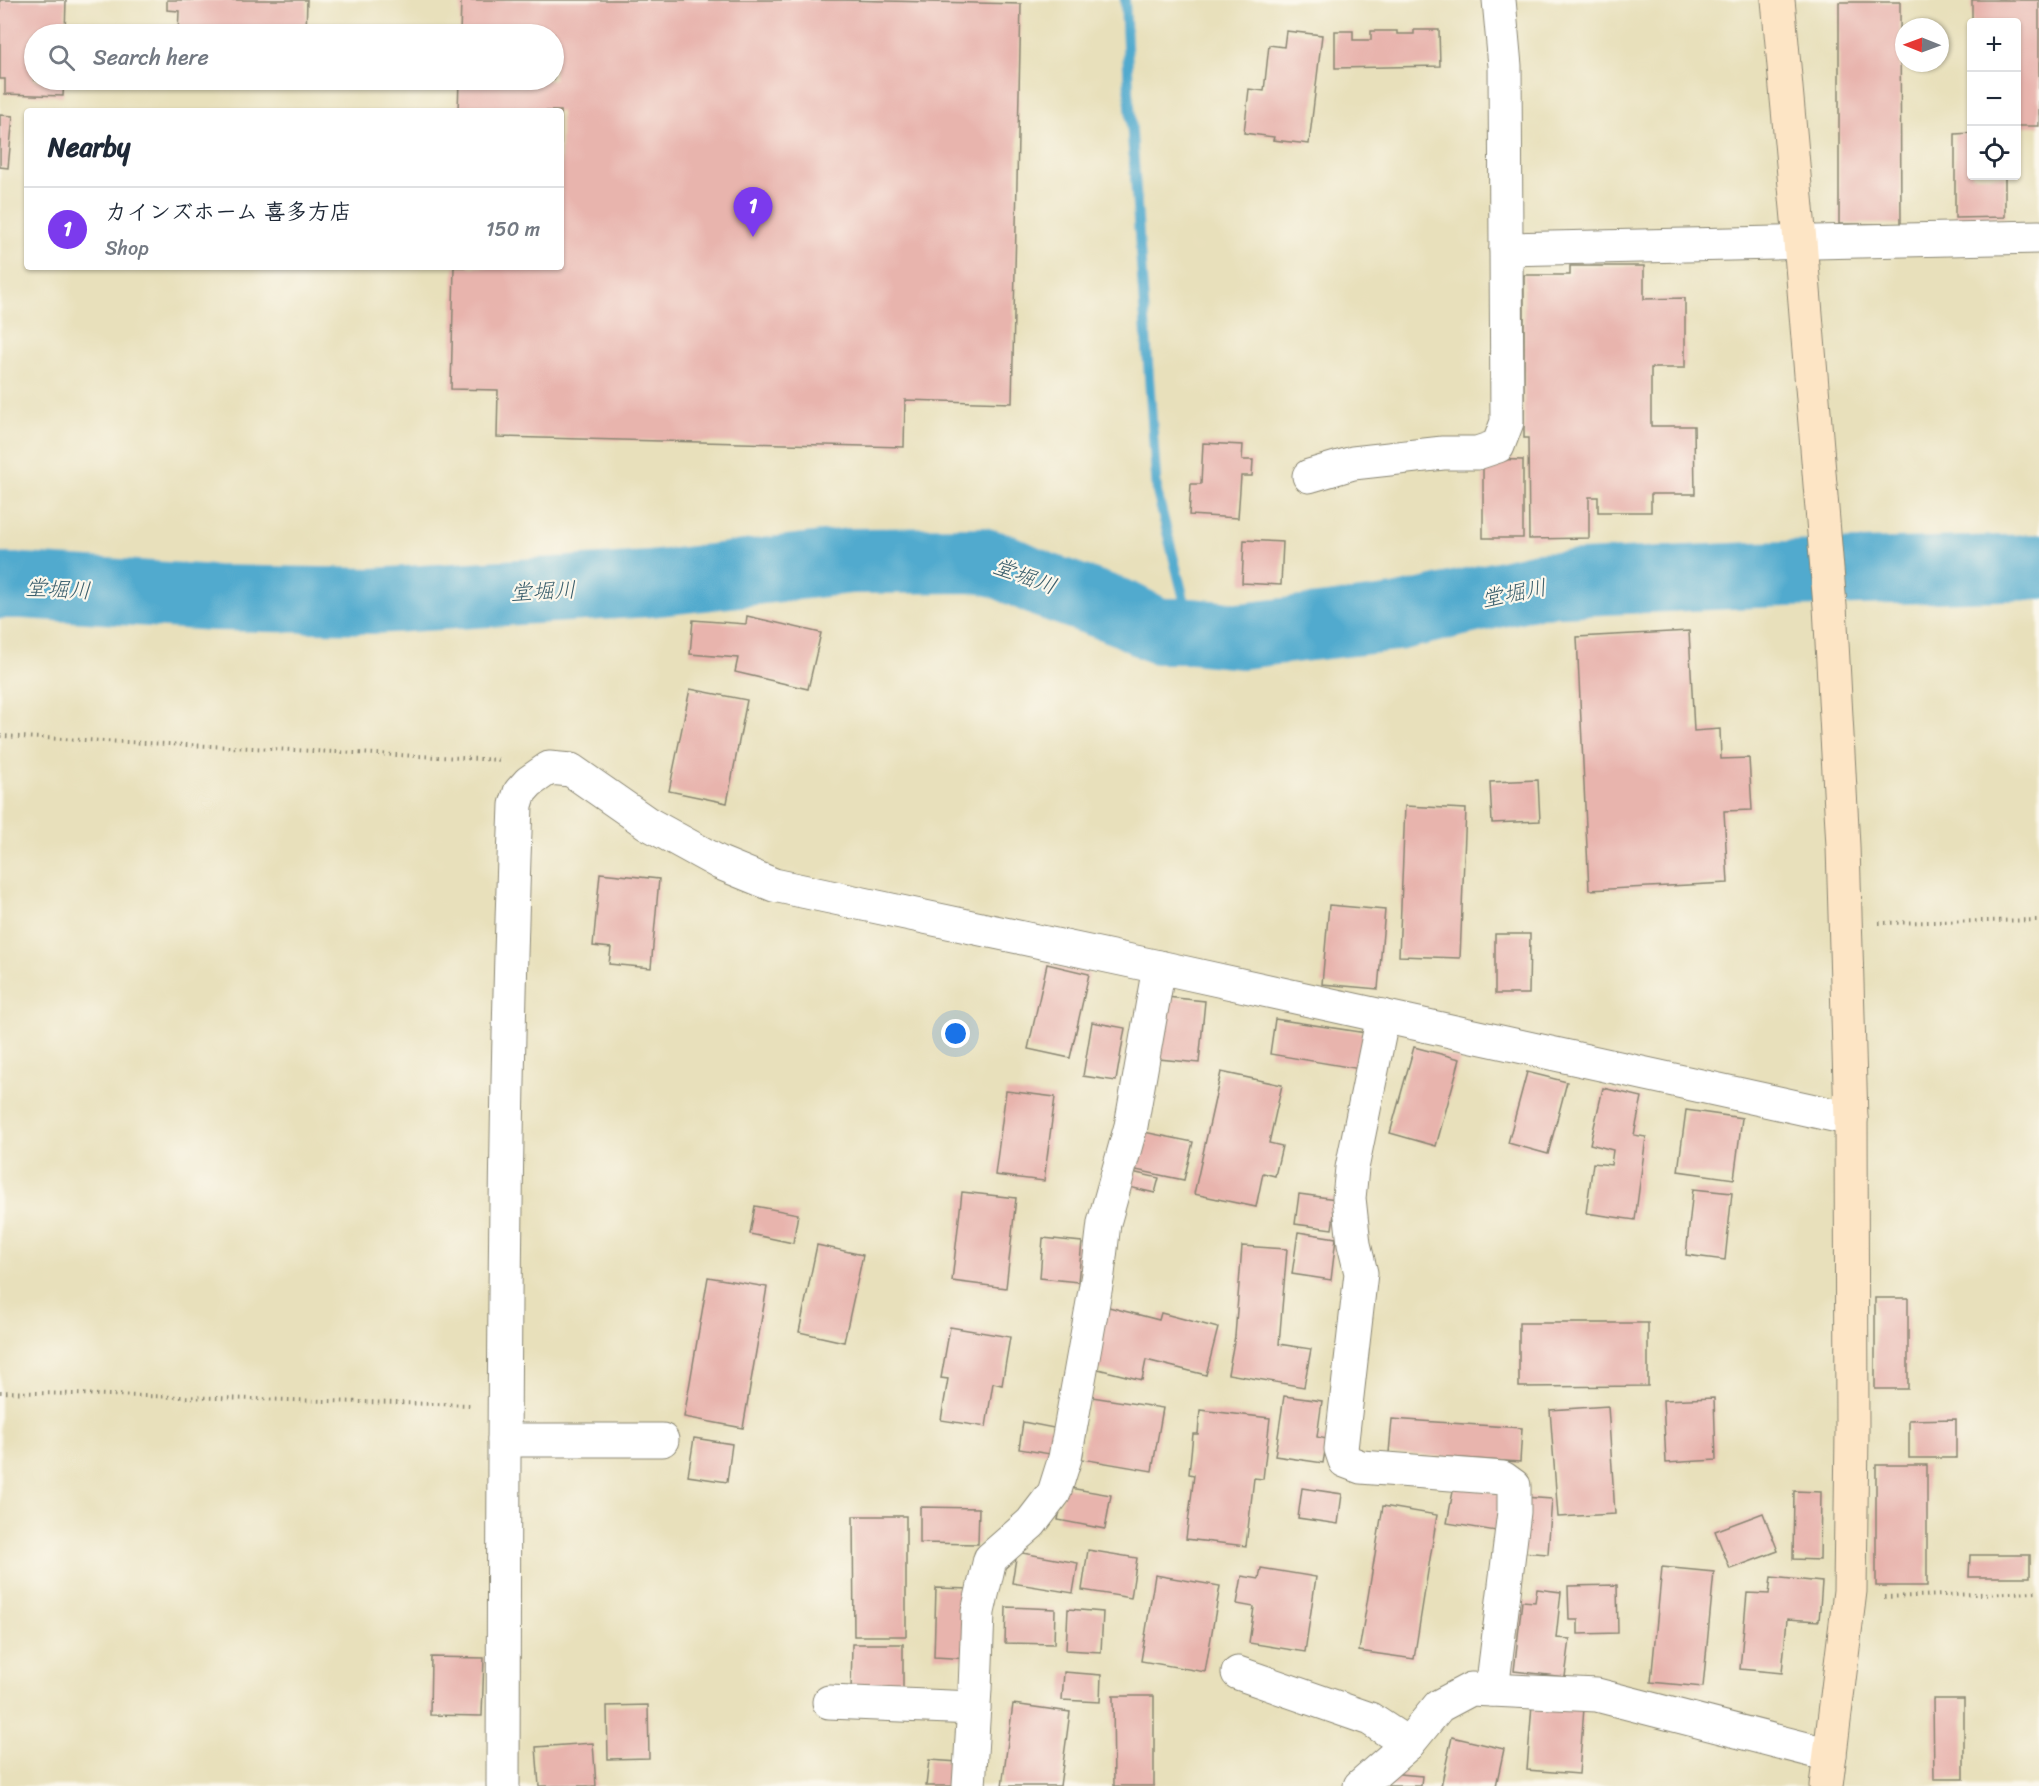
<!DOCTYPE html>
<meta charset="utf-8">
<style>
:root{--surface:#fff;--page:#f6f6f7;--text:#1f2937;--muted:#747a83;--line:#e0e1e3;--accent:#7c3aed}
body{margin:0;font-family:Sriracha,"Klee One",sans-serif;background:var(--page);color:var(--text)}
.controls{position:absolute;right:18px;top:18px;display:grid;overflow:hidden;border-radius:6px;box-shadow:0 2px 4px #0004}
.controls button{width:54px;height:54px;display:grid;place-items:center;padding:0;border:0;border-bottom:2px solid var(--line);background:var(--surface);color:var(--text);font:30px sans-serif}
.compass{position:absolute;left:1895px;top:18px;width:54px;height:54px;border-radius:50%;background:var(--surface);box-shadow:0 2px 4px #0004;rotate:271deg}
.you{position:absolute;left:956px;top:1034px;width:21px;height:21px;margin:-15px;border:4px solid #fff;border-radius:50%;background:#1a73e8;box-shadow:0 0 0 9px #1a73e833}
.badge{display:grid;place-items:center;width:39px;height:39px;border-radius:50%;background:var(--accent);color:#fff;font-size:20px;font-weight:700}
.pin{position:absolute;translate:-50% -50px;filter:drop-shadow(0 2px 3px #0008)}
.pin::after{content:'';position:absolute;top:32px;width:21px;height:18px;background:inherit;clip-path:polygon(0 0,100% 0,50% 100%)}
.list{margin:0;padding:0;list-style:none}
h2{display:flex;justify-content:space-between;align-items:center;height:78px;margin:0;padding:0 24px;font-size:26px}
h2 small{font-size:20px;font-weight:400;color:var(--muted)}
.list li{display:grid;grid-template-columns:39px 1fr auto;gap:18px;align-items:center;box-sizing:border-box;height:84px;padding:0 24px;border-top:2px solid var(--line)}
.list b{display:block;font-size:22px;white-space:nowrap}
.list p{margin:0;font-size:20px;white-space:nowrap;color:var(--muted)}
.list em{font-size:20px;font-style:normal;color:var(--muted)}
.icon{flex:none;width:33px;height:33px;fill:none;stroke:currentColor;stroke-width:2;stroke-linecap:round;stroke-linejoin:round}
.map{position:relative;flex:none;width:2039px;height:1786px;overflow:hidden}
.search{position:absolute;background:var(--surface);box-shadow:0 2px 4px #0004;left:24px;top:24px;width:540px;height:66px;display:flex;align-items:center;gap:15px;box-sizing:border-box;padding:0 21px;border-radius:33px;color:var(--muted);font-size:22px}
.panel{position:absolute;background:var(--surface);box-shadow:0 2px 4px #0004;left:24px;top:108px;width:540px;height:162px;border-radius:6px}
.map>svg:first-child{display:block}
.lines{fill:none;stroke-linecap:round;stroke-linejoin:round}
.stream{stroke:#51aace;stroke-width:10}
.river{stroke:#51aace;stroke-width:66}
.building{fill:#e8b4ad}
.street-casing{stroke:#8a8673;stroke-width:35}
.secondary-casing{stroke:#8a8673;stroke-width:35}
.path{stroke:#8a8673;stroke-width:4;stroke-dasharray:1.5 4.5;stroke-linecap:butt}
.street{stroke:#fff;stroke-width:33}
.secondary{stroke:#fde5c5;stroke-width:33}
.labels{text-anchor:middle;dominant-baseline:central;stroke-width:4.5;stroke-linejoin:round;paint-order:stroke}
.water-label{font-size:22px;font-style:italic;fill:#3a5e6c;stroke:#fbf7ec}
</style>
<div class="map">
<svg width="2039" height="1786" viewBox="0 0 2039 1786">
<rect width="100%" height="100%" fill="#fbf7ec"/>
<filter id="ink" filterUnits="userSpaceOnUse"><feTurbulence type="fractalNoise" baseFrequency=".0167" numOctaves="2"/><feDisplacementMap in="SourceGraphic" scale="12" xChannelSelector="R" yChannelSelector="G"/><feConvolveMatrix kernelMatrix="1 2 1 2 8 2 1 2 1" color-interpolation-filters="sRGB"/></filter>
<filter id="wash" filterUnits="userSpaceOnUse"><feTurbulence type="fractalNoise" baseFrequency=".008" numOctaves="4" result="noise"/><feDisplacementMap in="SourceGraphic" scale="24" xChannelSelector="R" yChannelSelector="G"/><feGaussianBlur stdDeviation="1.35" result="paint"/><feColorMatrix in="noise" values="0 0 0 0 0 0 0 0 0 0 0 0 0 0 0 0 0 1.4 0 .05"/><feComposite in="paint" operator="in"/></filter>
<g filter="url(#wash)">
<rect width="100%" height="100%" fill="#e8e0bb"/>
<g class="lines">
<polyline class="stream" points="1125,0 1129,91 1157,492 1192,631"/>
<polyline class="river" points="0,586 24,586 215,598 374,601 650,584 850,561 981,560 1002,566 1043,585 1123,613 1158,631 1192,631 1241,636 1396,618 1539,585 1754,575 2039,567"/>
</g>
<g id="blocks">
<g class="building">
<polygon points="0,0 66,0 65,34 34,34 34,80 64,80 63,96 5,94 5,79 0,79"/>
<polygon points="167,0 307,0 306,34 178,34 179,11 167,10"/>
<polygon points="461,0 841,0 1021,4 1012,403 905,400 904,447 497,437 498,390 451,389 454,267 561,267 561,111 458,111 459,80 554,80 554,34 460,34"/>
<polygon points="1972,0 2039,0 2039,126 2016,126 2016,22 1972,22"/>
<polygon points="1839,2 1900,2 1901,224 1839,224"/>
<polygon points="1414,30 1439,30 1440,66 1335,68 1335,31 1353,31 1353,40 1371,40 1371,31 1397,31 1397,34 1414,34"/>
<polygon points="1286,31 1322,35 1309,144 1273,140 1274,137 1244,133 1249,89 1264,91 1269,45 1284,47"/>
<polygon points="0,115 13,116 8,168 0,167"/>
<polygon points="1972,133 1972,176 2005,176 2005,217 1955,218 1955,134"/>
<polygon points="1570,266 1644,266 1644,299 1685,298 1685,368 1651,368 1651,426 1694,426 1695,494 1651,494 1651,512 1598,512 1598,497 1589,497 1589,538 1529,539 1528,438 1524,438 1524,275 1570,275"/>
<polygon points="1203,443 1243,445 1242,460 1253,460 1252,476 1241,476 1238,518 1189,515 1191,484 1201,484"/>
<polygon points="1483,459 1523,460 1523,538 1483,538"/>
<polygon points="1244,540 1283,542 1281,585 1242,583"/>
<polygon points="747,616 821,633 808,689 735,672 738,658 690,654 693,620 746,624"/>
<polygon points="1689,631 1694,731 1720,729 1721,759 1749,758 1752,810 1724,811 1728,883 1589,890 1577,637"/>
<polygon points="690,689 747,700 727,803 669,791"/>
<polygon points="1538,780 1540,821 1492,823 1490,782"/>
<polygon points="1405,806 1466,809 1460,958 1399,956"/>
<polygon points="600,873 659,879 651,968 609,964 611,948 593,946"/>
<polygon points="1329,905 1385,910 1378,989 1322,984"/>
<polygon points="1495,934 1530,934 1529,994 1495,994"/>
<polygon points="1047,964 1089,974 1070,1058 1028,1049"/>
<polygon points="1166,997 1205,1001 1199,1063 1159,1059"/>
<polygon points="1275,1019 1366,1033 1360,1069 1270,1054"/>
<polygon points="1092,1022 1125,1028 1116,1081 1083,1076"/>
<polygon points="1414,1047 1460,1059 1436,1146 1390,1133"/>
<polygon points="1221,1072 1282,1085 1269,1143 1282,1146 1275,1176 1263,1173 1256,1207 1194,1194"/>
<polygon points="1527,1072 1567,1082 1548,1154 1508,1143"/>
<polygon points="1603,1088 1642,1097 1634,1135 1646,1137 1635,1220 1586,1213 1593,1163 1611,1165 1613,1150 1590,1144"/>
<polygon points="1006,1091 1055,1097 1044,1181 995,1175"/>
<polygon points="1686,1110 1742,1118 1734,1179 1678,1171"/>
<polygon points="1139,1131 1193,1142 1184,1180 1131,1169"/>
<polygon points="1132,1172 1159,1178 1155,1193 1129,1187"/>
<polygon points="1693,1189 1732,1193 1725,1260 1686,1255"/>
<polygon points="962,1192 1016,1198 1006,1288 952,1281"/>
<polygon points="1299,1194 1336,1199 1332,1229 1295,1224"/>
<polygon points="755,1206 798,1214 793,1243 750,1234"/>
<polygon points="1298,1232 1336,1238 1331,1280 1292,1274"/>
<polygon points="1043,1238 1082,1242 1078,1282 1040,1278"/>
<polygon points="817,1245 863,1255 844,1342 799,1332"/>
<polygon points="1242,1246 1287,1249 1279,1344 1311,1349 1304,1387 1228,1374 1235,1336"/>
<polygon points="708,1277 767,1287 743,1428 684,1417"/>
<rect x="1875" y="1298" width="33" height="91"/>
<polygon points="1105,1306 1159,1320 1161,1313 1218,1328 1206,1375 1146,1360 1142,1380 1090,1367"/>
<polygon points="1519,1323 1648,1323 1648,1386 1519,1387"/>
<polygon points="950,1327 1010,1337 1002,1385 993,1383 986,1427 941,1420 948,1379 941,1378"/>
<polygon points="1284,1396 1322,1401 1317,1437 1327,1439 1323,1463 1275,1456"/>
<polygon points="1092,1397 1163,1408 1152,1471 1082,1459"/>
<polygon points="1714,1398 1716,1460 1666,1463 1663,1400"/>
<polygon points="1608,1406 1615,1514 1558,1517 1550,1410"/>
<polygon points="1200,1410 1270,1418 1263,1479 1254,1478 1246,1546 1186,1539 1194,1475 1189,1474 1193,1434 1198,1434"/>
<polygon points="1392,1419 1522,1428 1520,1462 1389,1453"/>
<polygon points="1956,1419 1956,1458 1909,1458 1909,1420"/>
<polygon points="1023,1422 1054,1428 1050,1454 1019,1449"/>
<polygon points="694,1438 732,1444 727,1482 688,1476"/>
<rect x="1876" y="1465" width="51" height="121"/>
<polygon points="1454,1486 1502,1494 1496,1531 1447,1523"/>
<polygon points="1064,1487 1111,1495 1105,1529 1058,1520"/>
<polygon points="1302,1488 1342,1494 1338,1524 1298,1518"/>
<polygon points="1794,1491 1821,1492 1820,1560 1793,1559"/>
<polygon points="1523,1497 1552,1499 1548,1554 1520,1552"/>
<polygon points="1383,1506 1437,1515 1414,1659 1359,1651"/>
<polygon points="920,1507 979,1508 978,1544 920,1543"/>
<polygon points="1763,1513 1778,1551 1730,1569 1715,1531"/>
<polygon points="853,1516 906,1516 906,1636 854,1636"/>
<polygon points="1088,1550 1137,1558 1131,1598 1082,1590"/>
<polygon points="1017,1552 1078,1563 1073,1593 1012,1583"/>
<polygon points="1970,1555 2030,1555 2030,1577 1969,1577"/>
<polygon points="1662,1567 1714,1572 1703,1687 1651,1682"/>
<polygon points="1261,1568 1316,1577 1305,1652 1249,1643 1254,1607 1237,1604 1242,1576 1259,1579"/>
<polygon points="1155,1575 1220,1586 1205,1672 1141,1661"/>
<polygon points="1771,1577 1822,1582 1819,1621 1787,1619 1782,1673 1740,1669 1747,1593 1769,1594"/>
<polygon points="1617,1585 1618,1633 1578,1634 1578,1620 1569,1620 1568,1586"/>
<polygon points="936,1588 972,1589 970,1659 934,1657"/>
<polygon points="1537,1589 1561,1592 1556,1638 1570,1639 1565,1677 1514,1671 1522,1601 1535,1602"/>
<polygon points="1006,1607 1055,1609 1054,1644 1005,1643"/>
<polygon points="1068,1609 1103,1612 1101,1652 1066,1650"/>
<polygon points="852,1644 903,1644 903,1693 851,1692"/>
<polygon points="431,1657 484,1658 482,1716 430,1715"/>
<polygon points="1064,1672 1101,1675 1100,1702 1062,1700"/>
<polygon points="1113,1696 1154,1696 1154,1786 1114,1786"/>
<polygon points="1933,1699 1964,1699 1964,1779 1934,1779"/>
<polygon points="1013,1704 1070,1712 1060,1786 1002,1786"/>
<polygon points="1532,1704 1584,1708 1579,1774 1527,1770"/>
<polygon points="648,1705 649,1758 608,1759 607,1706"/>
<polygon points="1452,1737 1504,1749 1496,1786 1441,1786"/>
<polygon points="593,1743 596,1786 539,1786 536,1747"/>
<polygon points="929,1760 959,1762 958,1786 926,1786"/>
<polygon points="1388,1773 1422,1776 1421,1786 1386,1786"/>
</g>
</g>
</g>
<g filter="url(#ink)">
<use href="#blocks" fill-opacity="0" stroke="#8a8673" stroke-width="1.5"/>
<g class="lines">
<g class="street-casing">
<g id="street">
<polyline points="1506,249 2039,237"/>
<polyline points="1309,476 1353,463 1443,453 1477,453 1498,446 1507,422 1505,66 1499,0"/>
<polyline points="1383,1016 1352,1168 1349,1198 1354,1244 1361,1273 1341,1449 1345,1461 1361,1467 1503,1478 1514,1486 1514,1512 1492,1690"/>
<polyline points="504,1440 662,1440"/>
<polyline points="1238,1673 1370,1719 1408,1744"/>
<polyline points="829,1702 974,1708"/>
<path d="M503 1786C504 1459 503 1132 516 805L520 792 529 782 549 768 571 770 647 823 720 863 774 885 1159 967 1851 1119"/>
<polyline points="969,1786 975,1689 978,1612 990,1559 1031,1523 1054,1493 1065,1458 1098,1274 1104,1223 1131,1126 1159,967"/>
<polyline points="1360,1786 1408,1744 1439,1706 1471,1689 1597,1695 1830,1755"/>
</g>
</g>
<g class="secondary-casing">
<polyline id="secondary" points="1778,0 1800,241 1830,606 1843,846 1851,1119 1852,1431 1850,1591 1826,1786"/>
</g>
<g class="path">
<polyline points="0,736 502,760"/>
<polyline points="1879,923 2039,920"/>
<polyline points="0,1392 471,1405"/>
<polyline points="1884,1597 2039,1592"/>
</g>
<use href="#street" class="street"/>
<use href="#secondary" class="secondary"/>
</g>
</g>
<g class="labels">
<g class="water-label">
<text transform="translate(1025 576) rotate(20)">堂堀川</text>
<text transform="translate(58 589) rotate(3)">堂堀川</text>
<text transform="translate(543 591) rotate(-3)">堂堀川</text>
<text transform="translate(1514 593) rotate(-11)">堂堀川</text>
</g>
</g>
</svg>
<div class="controls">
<button>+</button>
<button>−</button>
<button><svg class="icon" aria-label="locate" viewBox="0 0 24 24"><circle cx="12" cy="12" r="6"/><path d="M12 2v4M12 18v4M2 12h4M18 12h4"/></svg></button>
</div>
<svg class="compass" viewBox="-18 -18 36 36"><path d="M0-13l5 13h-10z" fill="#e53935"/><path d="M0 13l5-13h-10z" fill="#747a83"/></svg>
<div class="you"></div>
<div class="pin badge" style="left:753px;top:237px">1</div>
<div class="search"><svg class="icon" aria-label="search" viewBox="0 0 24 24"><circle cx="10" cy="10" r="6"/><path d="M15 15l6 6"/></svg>Search here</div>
<section class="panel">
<h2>Nearby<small></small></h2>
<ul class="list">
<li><span class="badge">1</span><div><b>カインズホーム 喜多方店</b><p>Shop</p></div><em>150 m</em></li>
</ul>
</section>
</div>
